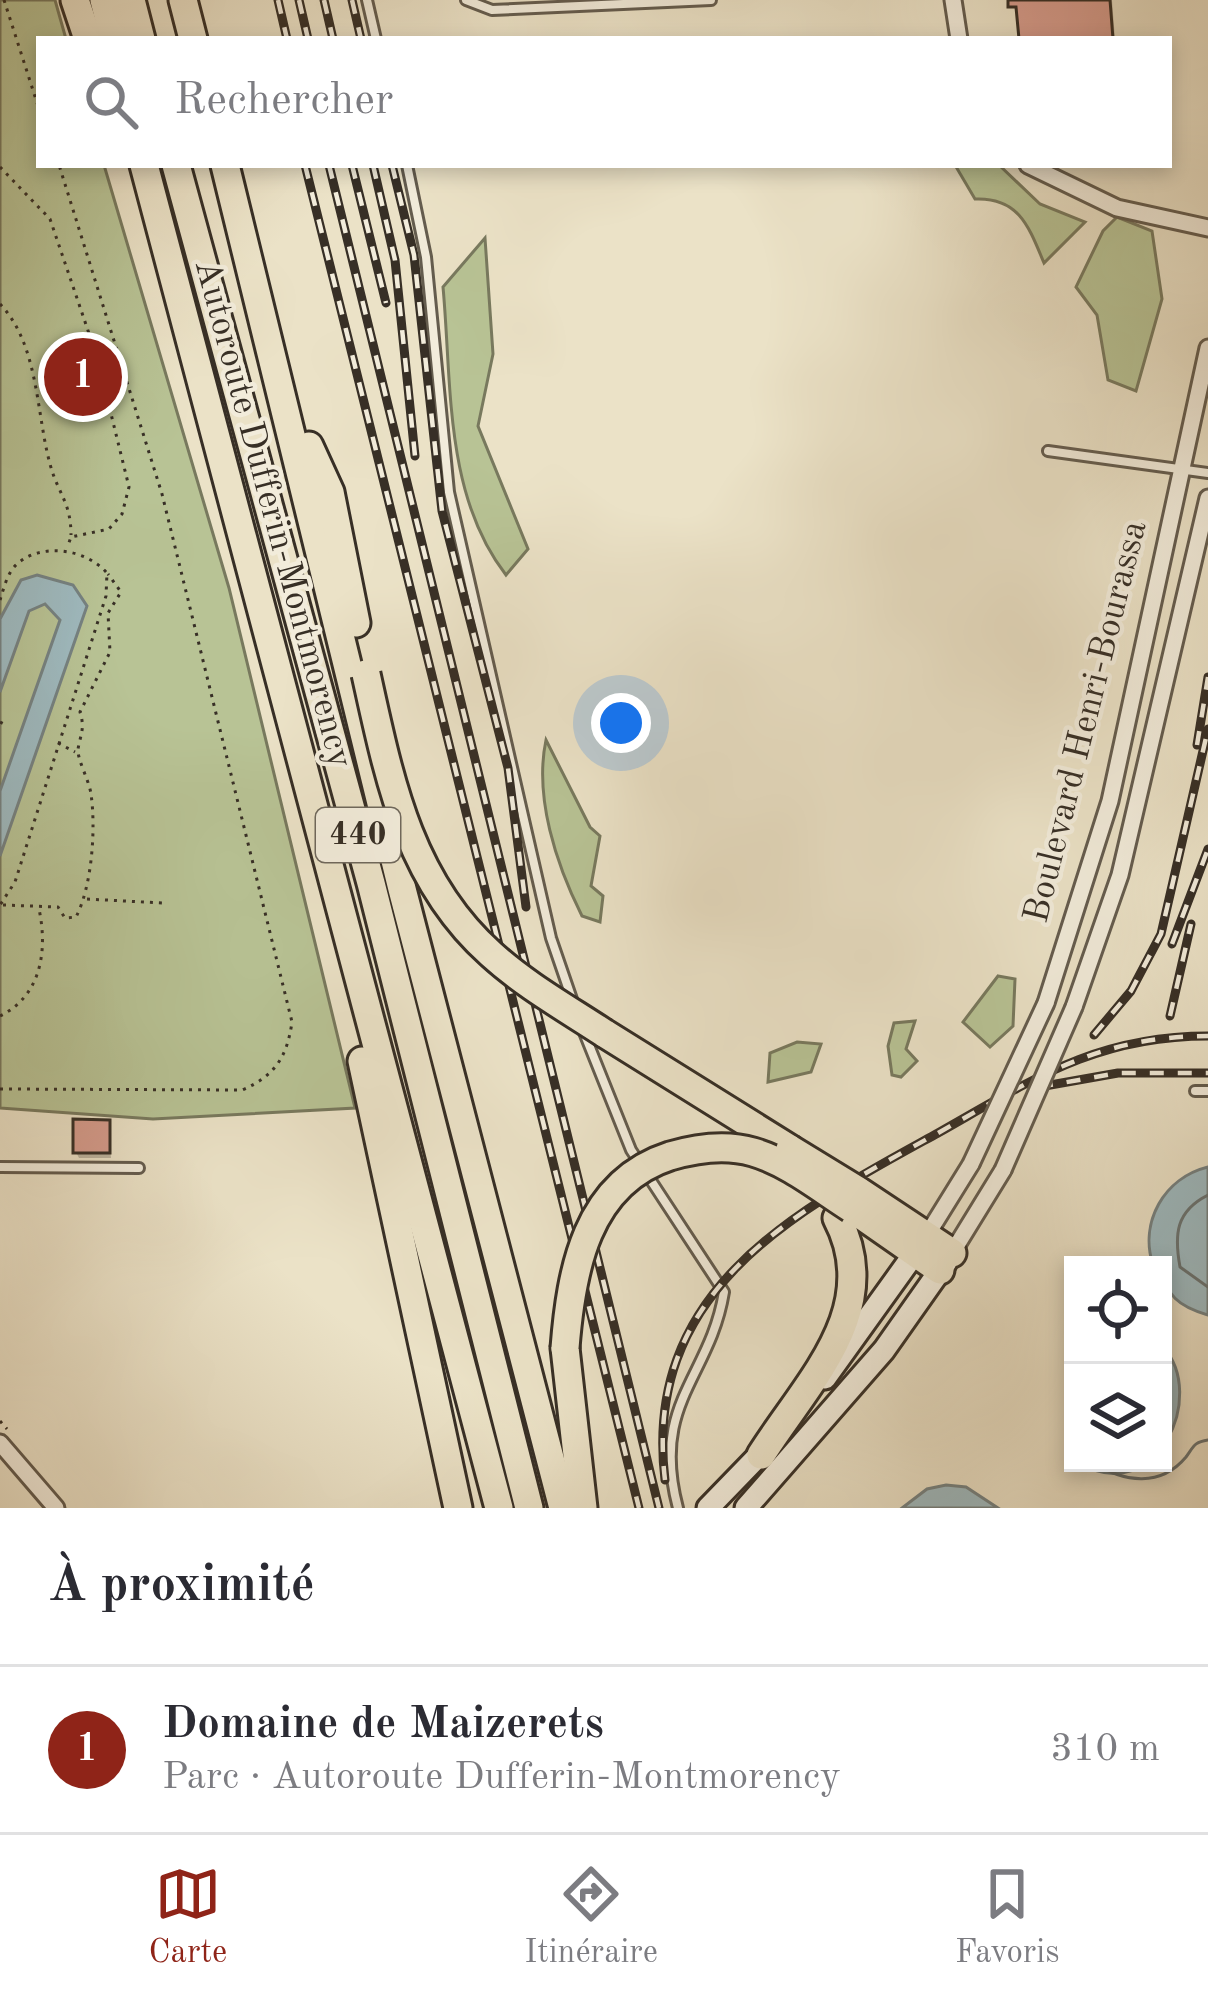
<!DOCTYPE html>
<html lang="fr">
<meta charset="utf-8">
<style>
:root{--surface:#fff;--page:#f2f2f3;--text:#2b2b33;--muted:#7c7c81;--line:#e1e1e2;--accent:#8f2418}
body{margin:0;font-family:"Old Standard TT",serif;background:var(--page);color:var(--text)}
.controls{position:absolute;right:36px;bottom:36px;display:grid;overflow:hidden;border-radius:0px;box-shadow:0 6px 18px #0003}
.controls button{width:108px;height:108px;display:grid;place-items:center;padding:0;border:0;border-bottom:3px solid var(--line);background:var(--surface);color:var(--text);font:60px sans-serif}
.you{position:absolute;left:621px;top:723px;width:42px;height:42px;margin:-30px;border:9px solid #fff;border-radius:50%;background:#1a73e8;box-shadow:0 0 0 18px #1a73e833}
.badge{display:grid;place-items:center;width:78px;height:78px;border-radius:50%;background:var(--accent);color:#fff;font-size:39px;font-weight:700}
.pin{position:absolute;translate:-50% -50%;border:6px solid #fff;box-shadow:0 3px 12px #0006}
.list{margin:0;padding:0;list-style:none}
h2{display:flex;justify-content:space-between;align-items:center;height:156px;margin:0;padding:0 48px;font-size:51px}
h2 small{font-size:39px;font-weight:400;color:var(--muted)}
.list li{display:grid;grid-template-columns:78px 1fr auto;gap:36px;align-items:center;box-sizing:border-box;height:168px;padding:0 48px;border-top:3px solid var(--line)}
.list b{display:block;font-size:45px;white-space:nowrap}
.list p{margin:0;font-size:39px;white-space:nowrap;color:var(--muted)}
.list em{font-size:39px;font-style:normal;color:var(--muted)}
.icon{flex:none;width:66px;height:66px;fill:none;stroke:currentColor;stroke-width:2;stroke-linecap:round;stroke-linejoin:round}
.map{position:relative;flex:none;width:1208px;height:1508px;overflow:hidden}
.search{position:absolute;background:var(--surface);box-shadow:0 6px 18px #0003;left:36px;right:36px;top:36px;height:132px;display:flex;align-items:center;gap:30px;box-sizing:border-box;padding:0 42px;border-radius:0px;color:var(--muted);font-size:45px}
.sheet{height:324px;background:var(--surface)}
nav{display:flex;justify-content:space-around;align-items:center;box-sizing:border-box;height:168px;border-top:3px solid var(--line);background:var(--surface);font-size:33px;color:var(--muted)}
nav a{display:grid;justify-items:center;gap:6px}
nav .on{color:var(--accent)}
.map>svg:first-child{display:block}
.green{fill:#b8c395;stroke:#78795e;stroke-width:3}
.water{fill:#9ebac0;stroke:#758282;stroke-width:3}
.shadow{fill:#0003}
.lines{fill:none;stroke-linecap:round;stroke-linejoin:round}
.shore{stroke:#6a7473;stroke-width:3}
.building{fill:#d69c8d;stroke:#372f26;stroke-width:3}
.lane-casing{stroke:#645c4e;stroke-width:14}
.street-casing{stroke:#645c4e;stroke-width:21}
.secondary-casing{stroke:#372f26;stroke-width:27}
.highway-casing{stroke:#372f26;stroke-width:33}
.path{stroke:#372f26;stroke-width:3;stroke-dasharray:3 6;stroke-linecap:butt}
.lane{stroke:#f2ecdb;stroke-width:8}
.street{stroke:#f2ecdb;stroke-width:15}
.secondary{stroke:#f2ecdb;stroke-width:21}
.highway{stroke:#ebe2c7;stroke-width:27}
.rail-casing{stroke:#372f26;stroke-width:9}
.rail{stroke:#f2ecdb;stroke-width:4.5;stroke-dasharray:14;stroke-linecap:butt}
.street-bridge-casing{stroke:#645c4e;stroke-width:21;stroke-linecap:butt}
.highway-bridge-casing{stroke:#372f26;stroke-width:33;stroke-linecap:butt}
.street-bridge{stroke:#f2ecdb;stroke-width:15}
.highway-bridge{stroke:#ebe2c7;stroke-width:27}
.labels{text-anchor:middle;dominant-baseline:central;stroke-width:9;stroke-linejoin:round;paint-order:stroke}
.shield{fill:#f2ecdb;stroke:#6f685c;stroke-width:3}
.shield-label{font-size:33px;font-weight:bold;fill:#372f26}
.street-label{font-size:36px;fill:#372f26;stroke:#f2ecdb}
</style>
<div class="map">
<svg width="1208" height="1508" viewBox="0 0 1208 1508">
<rect width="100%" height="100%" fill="#ebe2c7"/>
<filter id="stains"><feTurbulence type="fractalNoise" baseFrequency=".00167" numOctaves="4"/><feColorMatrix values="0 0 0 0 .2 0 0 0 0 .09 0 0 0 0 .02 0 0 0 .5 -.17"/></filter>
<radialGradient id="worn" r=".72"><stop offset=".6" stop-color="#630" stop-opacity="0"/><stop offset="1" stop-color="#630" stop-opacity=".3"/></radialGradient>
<g class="green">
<polygon points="0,0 55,0 66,39 39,39 39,165 104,165 229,588 355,1108 153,1119 0,1108"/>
<path d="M955 165H999L1040 204 1085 222 1044 263C1029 227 1019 197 975 199Z"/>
<polygon points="1117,217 1152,231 1162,299 1136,391 1108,380 1097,315 1076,287 1103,231"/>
<path d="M485 238 493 354 478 426 528 549 506 575C444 495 452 384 443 287Z"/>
<path d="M546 740 590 827 600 836 591 886 603 896 600 922 582 916C556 864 534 797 546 740Z"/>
<polygon points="998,976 1015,979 1013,1026 990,1047 963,1022"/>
<polygon points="915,1021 906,1049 917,1061 901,1077 892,1075 888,1046 894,1023"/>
<polygon points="797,1042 821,1044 811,1072 768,1082 770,1053"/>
</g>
<g class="water">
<polygon points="37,575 73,585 87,606 0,856 0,791 60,620 45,604 29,611 0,692 0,619 21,580"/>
<path d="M1208 1167V1315C1180 1307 1163 1295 1163 1265H1153C1139 1222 1164 1178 1208 1167Z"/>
<path d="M1163 1347C1208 1396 1156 1508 1079 1463H1163Z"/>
<polygon points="946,1485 966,1487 998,1508 902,1508 927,1489"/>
</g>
<g class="shadow">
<polygon points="1011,0 1112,0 1115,39 1022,39 1020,14"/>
<polygon points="108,1123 111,1158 79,1158 76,1152"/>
</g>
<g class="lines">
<g class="shore">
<path d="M1208 1195C1176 1211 1174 1234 1180 1267L1208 1287"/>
<path d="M1095 1463C1124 1483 1161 1487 1186 1457 1194 1446 1194 1442 1208 1440"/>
</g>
</g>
<g class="building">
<polygon points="1008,0 1110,0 1113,39 1019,39 1016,7 1008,7"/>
<polygon points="73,1119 110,1120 110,1153 73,1153"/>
</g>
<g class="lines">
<g class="lane-casing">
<g id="lane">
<polyline points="367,0 376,39"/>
<polyline points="466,0 492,10 711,0"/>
<polyline points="407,165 426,257 449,492 551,938 574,1005"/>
<polyline points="1048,451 1208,473"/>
<path d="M583 1030 631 1150 724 1292C710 1378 650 1403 678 1508"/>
<polyline points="1195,1091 1208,1091"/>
<polyline points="0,1167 139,1168"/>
</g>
</g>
<g class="street-casing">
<g id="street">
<polyline points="953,0 959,39"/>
<polyline points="1028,165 1117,208 1208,228"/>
<polyline points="1046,1003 1110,801 1208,348"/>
<polyline points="1074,1007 1120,875 1208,498"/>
<polyline points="927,1235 971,1164"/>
<polyline points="952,1253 1003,1170"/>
<polyline points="0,1443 56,1508"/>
</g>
</g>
<g class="secondary-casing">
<g id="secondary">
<polyline points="825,1378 922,1243"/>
<polyline points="708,1508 770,1444"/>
<polyline points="746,1508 884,1350 946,1262"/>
</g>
</g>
<g class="highway-casing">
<g id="highway">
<polyline points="75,0 88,39"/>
<polyline points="104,0 114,39"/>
<polyline points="131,0 141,39"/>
<polyline points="183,0 193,39"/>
<polyline points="144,165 499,1508"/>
<polyline points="176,165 371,883 529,1508"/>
<polyline points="225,165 402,889 563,1508"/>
<polyline points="309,446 330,492 356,623"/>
<polyline points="604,1033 790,1149"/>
<polyline points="362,1061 458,1508"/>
<polyline points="860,1192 952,1253"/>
<polyline points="851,1208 940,1270"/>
<polyline points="565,1348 583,1508"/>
<path d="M761 1455C807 1382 885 1309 837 1218"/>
</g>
</g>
<g class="path">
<polyline points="4,0 39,109"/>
<polyline points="0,167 50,219 97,357 129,487 122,514 109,529 71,537 67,548"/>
<path d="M0 304C39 345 36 413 50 464 58 494 71 502 71 535"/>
<path d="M0 600C4 588 7 573 17 564 42 542 86 549 107 573L106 596 15 882 0 905"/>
<polyline points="0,722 4,724"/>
<polyline points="58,743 75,752"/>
<polyline points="87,899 162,903"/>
<path d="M3 905 58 907 65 918 76 917C92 886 96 829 91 794 89 780 77 759 78 749 81 733 85 728 80 712L110 652 108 613 121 592 108 574"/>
<path d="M0 1016C41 996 48 951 39 909"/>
<path d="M0 1089 242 1090C275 1076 287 1057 292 1022L162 494 59 165"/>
<polyline points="0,1421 7,1429"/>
</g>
<use href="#lane" class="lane"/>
<use href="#street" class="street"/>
<use href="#secondary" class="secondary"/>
<use href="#highway" class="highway"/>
<g class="rail-casing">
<g id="rail">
<polyline points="278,0 287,39"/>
<polyline points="299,0 308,39"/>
<polyline points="324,0 333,39"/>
<polyline points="352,0 361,39"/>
<polyline points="305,165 639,1508"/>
<polyline points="329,165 659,1508"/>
<polyline points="352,165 386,303"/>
<polyline points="373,165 395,260 415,456"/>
<polyline points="392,165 414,255 442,511 508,768 526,907"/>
<polyline points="1197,745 1208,677"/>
<polyline points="1172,944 1208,849"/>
<polyline points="1170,1016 1191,924"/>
<polyline points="1094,1035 1131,991 1161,934 1208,729"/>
<polyline points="1039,1087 1118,1073 1208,1073"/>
<path d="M665 1480C642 1288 798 1210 938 1133 1032 1080 1096 1036 1208 1036"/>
</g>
</g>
<use href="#rail" class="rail"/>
<g class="street-bridge-casing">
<g id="street-bridge">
<polyline points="971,1164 1046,1003"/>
<polyline points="1003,1170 1074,1007"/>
</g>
</g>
<g class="highway-bridge-casing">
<g id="highway-bridge">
<path d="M366 674C389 778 408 880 491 954 525 985 566 1008 604 1033"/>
<polyline points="790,1149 857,1190"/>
<path d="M565 1348C571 1271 586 1183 670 1156 697 1148 726 1144 753 1152 788 1162 821 1189 851 1208"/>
</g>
</g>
<use href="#street-bridge" class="street-bridge"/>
<use href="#highway-bridge" class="highway-bridge"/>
</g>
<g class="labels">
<rect class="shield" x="316" y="808" width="84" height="54" rx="9"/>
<g class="shield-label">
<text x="358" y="835">440</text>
</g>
<g class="street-label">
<text transform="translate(272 514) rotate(75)">Autoroute Dufferin-Montmorency</text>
<text transform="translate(1087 722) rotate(-76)">Boulevard Henri-Bourassa</text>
</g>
</g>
<rect width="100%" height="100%" filter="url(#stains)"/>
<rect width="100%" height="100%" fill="url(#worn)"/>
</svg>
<div class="controls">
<button><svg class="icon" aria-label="locate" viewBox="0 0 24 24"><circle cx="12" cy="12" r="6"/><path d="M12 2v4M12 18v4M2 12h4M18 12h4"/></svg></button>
<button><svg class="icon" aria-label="layers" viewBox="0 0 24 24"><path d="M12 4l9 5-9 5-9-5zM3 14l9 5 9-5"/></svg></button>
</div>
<div class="you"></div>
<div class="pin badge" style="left:83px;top:377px">1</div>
<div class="search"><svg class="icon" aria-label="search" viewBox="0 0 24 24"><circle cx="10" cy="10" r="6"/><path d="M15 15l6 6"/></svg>Rechercher</div>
</div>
<section class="sheet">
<h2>À proximité<small></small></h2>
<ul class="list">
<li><span class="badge">1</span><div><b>Domaine de Maizerets</b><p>Parc · Autoroute Dufferin-Montmorency</p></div><em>310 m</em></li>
</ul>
</section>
<nav>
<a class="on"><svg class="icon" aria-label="map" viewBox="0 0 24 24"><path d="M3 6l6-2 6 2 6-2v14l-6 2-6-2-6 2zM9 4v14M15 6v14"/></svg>Carte</a>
<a><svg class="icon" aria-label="directions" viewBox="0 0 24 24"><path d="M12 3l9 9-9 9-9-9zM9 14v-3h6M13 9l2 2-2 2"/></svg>Itinéraire</a>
<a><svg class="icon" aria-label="saved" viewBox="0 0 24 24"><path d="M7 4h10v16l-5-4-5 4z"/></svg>Favoris</a>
</nav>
